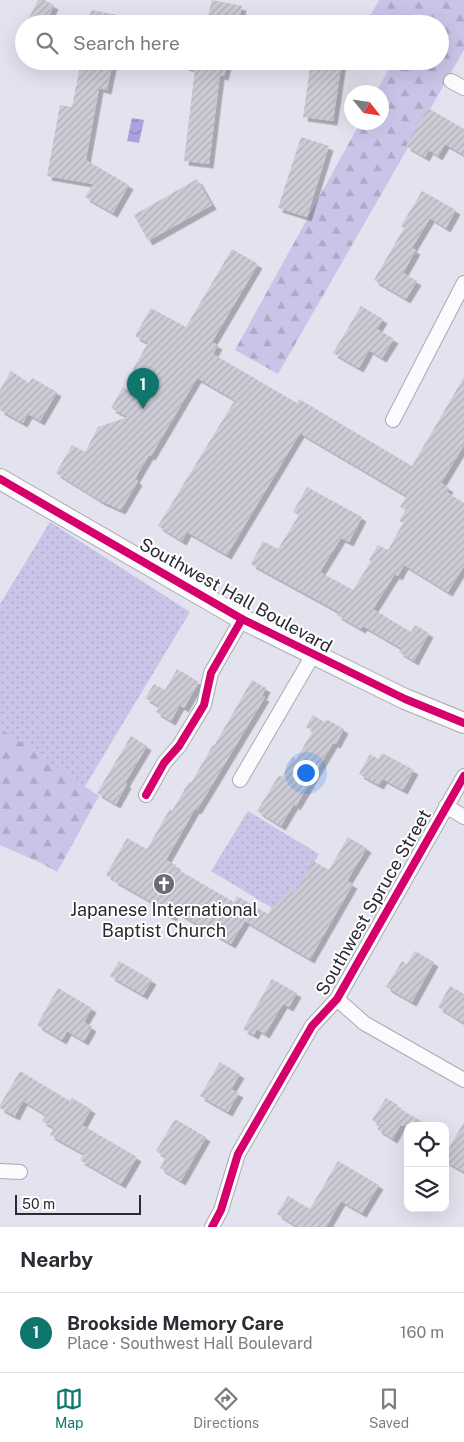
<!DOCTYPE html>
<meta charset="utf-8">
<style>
:root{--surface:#fff;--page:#f7f7f7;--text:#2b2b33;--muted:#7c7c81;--line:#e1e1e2;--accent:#0f766e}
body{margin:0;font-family:"Public Sans",sans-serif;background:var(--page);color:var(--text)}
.controls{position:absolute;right:15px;bottom:15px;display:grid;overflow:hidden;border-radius:10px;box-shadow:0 5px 20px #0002}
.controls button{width:45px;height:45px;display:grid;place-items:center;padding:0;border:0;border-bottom:1px solid var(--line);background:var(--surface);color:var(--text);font:25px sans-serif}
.compass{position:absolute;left:344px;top:85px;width:45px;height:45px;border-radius:50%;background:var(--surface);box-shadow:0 5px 20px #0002;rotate:120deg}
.scale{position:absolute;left:15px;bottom:12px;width:126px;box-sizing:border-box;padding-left:5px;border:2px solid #2b2a33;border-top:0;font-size:14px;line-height:18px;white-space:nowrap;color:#2b2a33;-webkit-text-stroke:4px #fff;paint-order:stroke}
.you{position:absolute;left:305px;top:772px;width:18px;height:18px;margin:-12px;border:4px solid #fff;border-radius:50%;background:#1a73e8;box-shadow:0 0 0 8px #1a73e833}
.badge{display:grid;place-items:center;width:32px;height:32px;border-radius:50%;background:var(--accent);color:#fff;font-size:16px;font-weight:700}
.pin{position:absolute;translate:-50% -41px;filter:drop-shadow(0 1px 2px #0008)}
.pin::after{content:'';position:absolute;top:26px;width:18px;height:15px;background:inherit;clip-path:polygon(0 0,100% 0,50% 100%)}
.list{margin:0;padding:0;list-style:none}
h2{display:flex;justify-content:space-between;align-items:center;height:65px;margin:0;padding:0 20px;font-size:21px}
h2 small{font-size:16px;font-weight:400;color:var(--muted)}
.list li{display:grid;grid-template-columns:32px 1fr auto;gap:15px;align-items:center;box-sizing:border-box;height:80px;padding:0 20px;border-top:1px solid var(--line)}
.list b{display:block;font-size:19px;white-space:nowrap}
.list p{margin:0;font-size:16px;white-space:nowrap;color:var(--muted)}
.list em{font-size:16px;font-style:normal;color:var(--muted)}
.icon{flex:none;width:28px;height:28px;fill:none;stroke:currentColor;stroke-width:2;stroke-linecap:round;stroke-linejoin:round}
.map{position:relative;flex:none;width:464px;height:1227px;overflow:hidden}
.search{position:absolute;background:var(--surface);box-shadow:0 5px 20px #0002;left:15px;right:15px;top:15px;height:55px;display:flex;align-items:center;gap:12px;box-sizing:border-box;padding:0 18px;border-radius:28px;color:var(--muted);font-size:19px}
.sheet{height:145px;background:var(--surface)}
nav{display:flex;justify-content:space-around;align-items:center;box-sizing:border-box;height:70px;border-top:1px solid var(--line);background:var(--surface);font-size:14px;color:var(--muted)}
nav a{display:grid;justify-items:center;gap:2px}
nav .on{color:var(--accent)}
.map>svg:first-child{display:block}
.grass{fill:url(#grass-dots)}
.forest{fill:url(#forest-firs)}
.water{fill:url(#water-waves)}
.building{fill:url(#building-hatch);filter:url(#shadow)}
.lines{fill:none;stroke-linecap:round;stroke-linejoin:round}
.street-casing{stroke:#aaaab3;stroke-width:16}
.secondary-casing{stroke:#aaaab3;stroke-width:22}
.street{stroke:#fbfbfd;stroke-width:14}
.secondary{stroke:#fbfbfd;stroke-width:20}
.cycleway-casing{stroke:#fff;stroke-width:11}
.cycleway{stroke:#d6006c;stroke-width:8}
.labels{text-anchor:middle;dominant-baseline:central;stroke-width:4;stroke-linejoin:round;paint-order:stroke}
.street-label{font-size:18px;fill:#2b2a33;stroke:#fff}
.poi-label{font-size:18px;fill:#2b2a33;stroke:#fff}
</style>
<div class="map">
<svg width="464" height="1227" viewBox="0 0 464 1227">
<defs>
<pattern id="grass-dots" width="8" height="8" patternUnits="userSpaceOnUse" patternTransform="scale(1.25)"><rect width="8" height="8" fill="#c9c5e8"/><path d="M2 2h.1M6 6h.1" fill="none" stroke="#ada9c7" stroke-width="1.8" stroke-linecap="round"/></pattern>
<pattern id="forest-firs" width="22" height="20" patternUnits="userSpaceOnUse" patternTransform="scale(1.25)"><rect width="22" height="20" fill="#c9c5e8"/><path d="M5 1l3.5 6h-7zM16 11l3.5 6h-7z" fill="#ada9c7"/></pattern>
<pattern id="water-waves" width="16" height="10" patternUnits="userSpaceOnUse" patternTransform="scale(1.25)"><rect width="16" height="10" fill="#aaa2df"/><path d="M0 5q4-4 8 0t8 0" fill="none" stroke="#8b84b5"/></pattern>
<pattern id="building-hatch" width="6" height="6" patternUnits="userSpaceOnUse" patternTransform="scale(1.25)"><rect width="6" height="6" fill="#ccccd6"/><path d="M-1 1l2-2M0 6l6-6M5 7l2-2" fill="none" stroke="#afafb8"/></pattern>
<filter id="shadow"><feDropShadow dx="4.5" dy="4.5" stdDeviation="0" flood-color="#0004"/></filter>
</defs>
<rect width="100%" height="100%" fill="#e3e2ef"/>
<g class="grass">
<polygon points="50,522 190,612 84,788 0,728 0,604"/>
<polygon points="248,811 319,854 295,894 288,890 278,906 274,904 272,908 211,871"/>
</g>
<g class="forest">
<polygon points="379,0 464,0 464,50 278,374 235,350 360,123 382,122 382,92 376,92 391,65 386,61 440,61 440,24 365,24"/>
<polygon points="0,728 99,796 57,872 41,863 0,845"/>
</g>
<polygon class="water" points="132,118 144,120 139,143 127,141"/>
<g class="building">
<polygon points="38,0 44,0 54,5 45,24 26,24"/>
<polygon points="212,0 242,6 238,24 206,24"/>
<polygon points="91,10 129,17 128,24 88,24"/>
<polygon points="81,61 113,61 107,90 99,88 86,160 129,185 113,213 85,197 93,184 47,176 60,105 72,107"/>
<polygon points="184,61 228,61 224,76 220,75 209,164 184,161 195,69 184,66"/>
<polygon points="311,61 342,61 333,121 303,117"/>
<polygon points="428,108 464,129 464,155 445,144 438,156 429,150 425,157 406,146"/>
<polygon points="301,137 329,146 307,217 278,208"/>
<polygon points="197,179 212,205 148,241 134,215"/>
<polygon points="422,191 456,210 446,228 430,218 412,248 416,250 403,273 417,281 406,299 374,280 404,228 401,226"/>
<polygon points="232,249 258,264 212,342 218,345 213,354 297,403 299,399 412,466 464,377 464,445 441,483 449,488 447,492 464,503 464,566 448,592 404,565 398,576 395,574 373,609 411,632 415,625 429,633 414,661 399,652 401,648 363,626 361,629 337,615 339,612 251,564 263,541 278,549 299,515 293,512 307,487 362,517 349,542 341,538 320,572 353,590 371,561 369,560 378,545 388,550 403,523 399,521 406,510 400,507 407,496 300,433 227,555 187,532 182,541 158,526 235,400 197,378 151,456 149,455 135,479 138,481 121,510 101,501 56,473 72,445 85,452 98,427 128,417 111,408 123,387 143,399 133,369 148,343 135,336 151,308 186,327"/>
<polygon points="361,306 383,319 377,329 394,339 382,358 369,350 359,368 333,353"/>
<polygon points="11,371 29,383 32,378 57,392 40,421 28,414 23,423 0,410 0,390"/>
<polygon points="177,669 199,682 184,708 180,705 171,721 156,712 159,706 145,698 154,684 165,690"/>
<polygon points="252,680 266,688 262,696 265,697 197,810 195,809 166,860 176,865 175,868 234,902 237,896 268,914 274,903 278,906 288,889 295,894 313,861 329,870 348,837 367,848 347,881 353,884 310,959 245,921 231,944 175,911 172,917 158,909 159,906 113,880 114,879 106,875 127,838 147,849 170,809 172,811 189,782 191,783 213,745 214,746"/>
<polygon points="313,715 324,722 326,719 344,729 336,744 333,743 296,806 294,804 281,826 257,811 279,775 282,777 293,757 296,759 313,731 306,727"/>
<polygon points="131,736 147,746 125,783 127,784 116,804 97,793"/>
<polygon points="382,753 414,770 403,790 383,779 379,785 359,774 370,754 378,759"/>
<polygon points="415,951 434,962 412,1002 386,987 402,961 407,964"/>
<polygon points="119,961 152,980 143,995 110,976"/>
<polygon points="272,979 297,993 289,1007 283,1004 265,1034 257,1029 254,1035 243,1029"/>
<polygon points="450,986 464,994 464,1023 438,1007"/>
<polygon points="58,988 92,1008 84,1022 92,1027 84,1041 67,1031 62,1040 37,1025"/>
<polygon points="220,1062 240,1074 231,1089 239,1093 228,1112 200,1096"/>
<polygon points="20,1071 70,1101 72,1098 91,1109 82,1125 137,1157 121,1184 80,1160 84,1154 50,1135 54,1128 42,1121 46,1115 23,1101 15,1116 0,1108 0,1105"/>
<polygon points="386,1098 398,1105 397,1107 430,1126 400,1126 393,1139 377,1129 380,1125 372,1120"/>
<polygon points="175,1119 206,1137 181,1181 160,1168 166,1157 156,1151"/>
<polygon points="464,1122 464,1172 445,1161 445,1155"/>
<polygon points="338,1161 379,1185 362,1213 341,1201 326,1227 298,1227 277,1214 288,1196 310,1209"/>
</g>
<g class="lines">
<g class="street-casing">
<g id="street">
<polyline points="451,81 464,88"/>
<polyline points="393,420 464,283"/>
<polyline points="240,780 313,655"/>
<polyline points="146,795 164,763 179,746 204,705 211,673 242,619"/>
<polyline points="446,806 464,817"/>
<polyline points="337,999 364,1023 464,1080"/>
<polyline points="0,1171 20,1172"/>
<polyline points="212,1227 221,1210 238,1154 312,1026 337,999 464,776"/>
</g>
</g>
<g class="secondary-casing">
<polyline id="secondary" points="0,479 242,619 405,699 464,723"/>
</g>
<use href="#street" class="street"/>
<use href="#secondary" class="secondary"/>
<g class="cycleway-casing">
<g id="cycleway">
<polyline points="0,479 242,619 405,699 464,723"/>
<polyline points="146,795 164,763 179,746 204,705 211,673 242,619"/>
<polyline points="212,1227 221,1210 238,1154 312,1026 337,999 464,776"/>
</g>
</g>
<use href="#cycleway" class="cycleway"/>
</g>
<defs>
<g id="church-disc" transform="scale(1.125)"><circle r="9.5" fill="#6b6a75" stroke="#fff"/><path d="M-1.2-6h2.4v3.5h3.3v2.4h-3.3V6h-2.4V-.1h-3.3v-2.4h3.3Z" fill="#fff"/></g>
</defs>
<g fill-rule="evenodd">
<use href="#church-disc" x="164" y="884"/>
</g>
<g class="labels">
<g class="street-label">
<text transform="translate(236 595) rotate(29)">Southwest Hall Boulevard</text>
<text transform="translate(373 902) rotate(-60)">Southwest Spruce Street</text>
</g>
<g class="poi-label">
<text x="164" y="909">Japanese International<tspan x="164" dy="21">Baptist Church</tspan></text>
</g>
</g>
</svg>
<div class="controls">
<button><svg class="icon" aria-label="locate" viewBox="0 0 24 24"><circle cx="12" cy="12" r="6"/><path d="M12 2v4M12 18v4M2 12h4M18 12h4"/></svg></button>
<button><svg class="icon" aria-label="layers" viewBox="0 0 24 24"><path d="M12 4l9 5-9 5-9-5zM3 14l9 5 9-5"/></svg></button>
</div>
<svg class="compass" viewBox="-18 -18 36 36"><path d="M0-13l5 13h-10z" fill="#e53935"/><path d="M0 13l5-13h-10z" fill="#7c7c81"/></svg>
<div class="scale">50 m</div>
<div class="you"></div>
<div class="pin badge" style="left:143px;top:409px">1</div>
<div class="search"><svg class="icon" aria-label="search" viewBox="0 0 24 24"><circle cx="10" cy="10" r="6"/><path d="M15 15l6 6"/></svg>Search here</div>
</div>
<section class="sheet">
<h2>Nearby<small></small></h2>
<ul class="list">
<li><span class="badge">1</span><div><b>Brookside Memory Care</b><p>Place · Southwest Hall Boulevard</p></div><em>160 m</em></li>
</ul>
</section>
<nav>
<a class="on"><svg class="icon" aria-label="map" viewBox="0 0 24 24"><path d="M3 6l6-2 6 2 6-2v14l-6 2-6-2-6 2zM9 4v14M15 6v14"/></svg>Map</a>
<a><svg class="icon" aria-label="directions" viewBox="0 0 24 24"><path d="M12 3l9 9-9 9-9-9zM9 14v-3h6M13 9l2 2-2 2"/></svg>Directions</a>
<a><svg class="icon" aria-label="saved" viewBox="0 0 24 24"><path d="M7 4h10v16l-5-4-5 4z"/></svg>Saved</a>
</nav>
